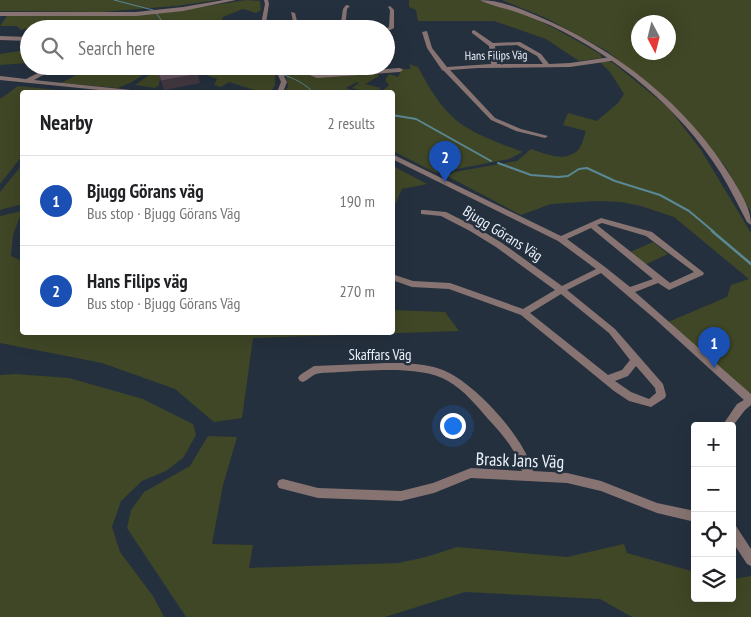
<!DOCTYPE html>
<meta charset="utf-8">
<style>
:root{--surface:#fff;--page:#f6f6f6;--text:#202124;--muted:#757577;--line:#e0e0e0;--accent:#396d7a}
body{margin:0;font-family:"PT Sans Narrow",sans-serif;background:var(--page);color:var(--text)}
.controls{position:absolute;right:15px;bottom:15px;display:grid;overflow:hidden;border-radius:5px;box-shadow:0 5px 20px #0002}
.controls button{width:45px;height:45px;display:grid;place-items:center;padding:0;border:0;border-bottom:1px solid var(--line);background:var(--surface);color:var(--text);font:25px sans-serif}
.compass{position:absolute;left:631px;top:15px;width:45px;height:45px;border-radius:50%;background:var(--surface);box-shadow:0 5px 20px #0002;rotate:173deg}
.you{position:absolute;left:452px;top:425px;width:18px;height:18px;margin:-12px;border:4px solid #fff;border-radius:50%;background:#1a73e8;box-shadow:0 0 0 8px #1a73e833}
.badge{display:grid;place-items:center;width:32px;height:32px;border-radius:50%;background:var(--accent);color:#fff;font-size:16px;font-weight:700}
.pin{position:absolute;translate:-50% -41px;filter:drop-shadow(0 1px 2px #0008)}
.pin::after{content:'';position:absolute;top:26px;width:18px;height:15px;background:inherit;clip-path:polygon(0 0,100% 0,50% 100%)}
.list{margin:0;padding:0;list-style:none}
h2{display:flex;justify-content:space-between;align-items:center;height:65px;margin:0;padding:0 20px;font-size:21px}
h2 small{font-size:16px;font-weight:400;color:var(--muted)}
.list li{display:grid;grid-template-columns:32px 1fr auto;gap:15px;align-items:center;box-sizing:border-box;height:90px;padding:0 20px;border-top:1px solid var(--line)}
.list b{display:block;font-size:19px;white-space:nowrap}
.list p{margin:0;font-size:16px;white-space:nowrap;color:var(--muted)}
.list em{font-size:16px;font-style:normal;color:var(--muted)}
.icon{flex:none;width:28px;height:28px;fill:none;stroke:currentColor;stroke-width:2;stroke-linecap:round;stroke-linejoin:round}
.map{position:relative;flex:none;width:751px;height:617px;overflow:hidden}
.search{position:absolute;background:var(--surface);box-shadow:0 5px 20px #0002;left:20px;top:20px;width:375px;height:55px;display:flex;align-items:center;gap:12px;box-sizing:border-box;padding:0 18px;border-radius:28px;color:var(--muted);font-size:19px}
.panel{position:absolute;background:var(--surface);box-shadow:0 5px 20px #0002;left:20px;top:90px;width:375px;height:245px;border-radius:5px}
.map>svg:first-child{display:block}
.green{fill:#3f4726;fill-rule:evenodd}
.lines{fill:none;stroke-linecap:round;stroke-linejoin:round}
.stream-far2{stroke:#5a8895;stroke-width:1}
.stream-far1{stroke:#5a8895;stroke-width:2}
.stream{stroke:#5a8895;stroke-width:2.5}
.minor{fill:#877472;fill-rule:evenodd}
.tertiary{fill:#877472;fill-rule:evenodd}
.shaded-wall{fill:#443942}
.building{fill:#61515e;stroke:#443942}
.labels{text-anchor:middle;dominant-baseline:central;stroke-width:5;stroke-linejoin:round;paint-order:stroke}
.far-street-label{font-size:12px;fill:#ebf2fb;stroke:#25303e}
.street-label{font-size:15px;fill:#ebf2fb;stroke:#25303e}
.near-street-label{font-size:18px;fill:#ebf2fb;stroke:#25303e}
</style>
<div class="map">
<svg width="751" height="617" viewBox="0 0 751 617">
<rect width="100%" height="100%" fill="#25303e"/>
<g class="green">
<polygon points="0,0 218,0 176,6 101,12 0,11"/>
<polygon points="246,0 260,1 261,10 256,13 243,9 223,17 219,26 229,29 209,29 197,25 193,29 90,29 100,24 106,26 115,25 114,21 40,24 21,30 17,26 0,26 7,16 135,15 183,10"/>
<path d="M409 0C431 0 456 0 478 0 522 8 562 32 600 54L602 58 579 61 546 39 494 21H418L416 10 409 7Z"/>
<path d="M502 0H751V212L725 166 669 101 607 51 546 18ZM638 22H668V52H638Z"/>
<polygon points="20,51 29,52 29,63 0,65 0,54"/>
<path d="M600 62H612L669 108 701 150 751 233V393L749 394 668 322 727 297 731 285 749 279 674 217 641 206 621 202 596 201 551 204 521 215 447 176 454 172 517 161 531 149C546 154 564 163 578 150 582 146 584 136 586 131L563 125 568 113 597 121 618 103 624 94 610 72Z"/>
<path d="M409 64 418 67C448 124 464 130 523 152L509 159 436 173 393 151 392 92H381L389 85 385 80 389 74 398 77 402 69H411Z"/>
<polygon points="93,66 157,66 132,82 118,88 61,83"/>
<polygon points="162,66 268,66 275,74 275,85 271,92 261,92 229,82 221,87 214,85 217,79 194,70 160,78 159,85 155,88 135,85"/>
<polygon points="292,70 315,77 376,72 379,76 365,84 381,88 376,92 366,92 352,88 359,83 357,82 346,88 357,92 284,92 288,87 286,74 288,71"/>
<polygon points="18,86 78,92 22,92 22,156 0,184 0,99"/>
<polygon points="22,165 22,204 0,210 0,192"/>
<polygon points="393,166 427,184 402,189 393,209"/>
<polygon points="22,211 13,235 11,256 22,261 22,332 392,332 393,310 445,312 459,331 253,338 242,418 214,422 175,389 102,363 0,343 0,216"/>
<polygon points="653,242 668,254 644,265 628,253"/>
<polygon points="15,374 69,378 143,399 193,424 196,435 183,458 166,471 142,481 121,501 112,527 120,552 153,596 164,617 0,617 0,375"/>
<polygon points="208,436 237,437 223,485 212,544 253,545 249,568 398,563 426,557 457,547 567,557 624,544 627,553 695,572 695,598 732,598 732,579 751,576 751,617 632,617 600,599 465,592 385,617 186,617 127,528 131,510 144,492 190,466"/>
</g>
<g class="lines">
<g class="stream-far2">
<polyline points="114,0 153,10"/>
<polyline points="156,13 165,25 196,29"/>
<path d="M247 66C271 72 295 74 313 92"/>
</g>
<g class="stream-far1">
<polyline points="392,115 416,119 491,161"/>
<polyline points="498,163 531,175 558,177 568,176 579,169 587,168 615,181 660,195 689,211 714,232"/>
</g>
<polyline class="stream" points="712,231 751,264"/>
<g class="minor">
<polygon points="264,0 268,0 269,4 265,29 260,29 265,4"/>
<polygon points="346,5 350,6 347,9 345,29 340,29 343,9"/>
<polygon points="390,6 394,10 394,28 386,32 386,29 389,27 390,10 388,7"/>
<polygon points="291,12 295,13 297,21 297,29 292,29 293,21"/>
<polygon points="57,25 60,27 58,29 52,29"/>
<path d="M474 30 493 43 520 42 541 54 549 64 570 63 611 57 614 59 611 61 570 67 478 68 450 70 495 118 521 129 548 136 545 138 516 131 491 120 444 71 442 70 427 48 422 32 427 31 432 48 447 67 491 64 489 46 472 33V31ZM517 45 537 56 543 64H497L495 46Z"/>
<polygon points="0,36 29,37 29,41 0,40"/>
<polygon points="52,66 60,66 34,80 131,90 134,92 119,92 0,80 0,76 26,79"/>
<polygon points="274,66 297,66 318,74 400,68 403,70 400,72 317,78 296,70 281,70 287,82 283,92 277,92 281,82"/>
<path d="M392 154 561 236 601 218 652 232 704 273 703 275 669 290 658 283 635 292 751 394V405L745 410 732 427V426H722L737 404 744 400 655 319 601 273 567 290 615 329 663 384 666 395 665 398 651 407 629 401 614 391 521 315 449 289 412 287 392 280V276L395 275 413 281 450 283 523 309 555 290 496 247 470 231 441 216 421 214V210H424L446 212 476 227 502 243 562 286 596 269 558 241 392 159ZM602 223 646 236 694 272 670 283 597 225ZM591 228 653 279 630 287 605 267 567 239ZM561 294 609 333 630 360 622 370 608 375 530 313ZM636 366 655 388 656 393 649 399 631 392 615 381 628 376Z"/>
<path d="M364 364C389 363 416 361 440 369 473 380 525 438 533 471L567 473 601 481 657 503 695 511V522L657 513 601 491 567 483 471 478 434 493 401 501 318 498 279 488 277 484 279 480 283 479 318 488 401 491 433 483 471 468 522 471C517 451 503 435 489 420 477 406 464 390 448 381 421 365 369 371 339 372 332 373 322 372 316 374 311 376 308 380 303 382L300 381 298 378 300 375 314 366Z"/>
<polygon points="732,524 736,526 751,549 751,566 747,564 732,541"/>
</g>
<g class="tertiary">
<polygon points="224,0 236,0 183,11 136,16 0,16 0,12 136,12 183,7"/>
<path d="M480 0C499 0 518 8 535 15 615 48 688 105 733 180 741 194 751 208 751 225L747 222C738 205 730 188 720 172 680 109 619 58 552 26 540 21 528 16 516 12 505 8 491 6 480 0Z"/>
</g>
</g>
<polygon class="shaded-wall" points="198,74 200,83 164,90 161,81"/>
<polygon class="building" points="194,67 198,74 161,81 158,73"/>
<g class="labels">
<g class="far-street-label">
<text transform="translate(496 55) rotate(-1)">Hans Filips Väg</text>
</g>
<g class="street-label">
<text transform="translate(503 233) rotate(32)">Bjugg Görans Väg</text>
<text x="380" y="354">Skaffars Väg</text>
</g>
<g class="near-street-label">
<text transform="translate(520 460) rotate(2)">Brask Jans Väg</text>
</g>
</g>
</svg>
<div class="controls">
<button>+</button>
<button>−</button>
<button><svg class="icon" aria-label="locate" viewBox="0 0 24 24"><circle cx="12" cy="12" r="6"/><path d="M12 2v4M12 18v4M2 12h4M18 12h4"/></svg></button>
<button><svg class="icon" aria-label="layers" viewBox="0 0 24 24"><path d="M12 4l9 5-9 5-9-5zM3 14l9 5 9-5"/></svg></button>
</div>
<svg class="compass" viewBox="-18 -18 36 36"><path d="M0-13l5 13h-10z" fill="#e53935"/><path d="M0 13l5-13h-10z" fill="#757577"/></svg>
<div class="you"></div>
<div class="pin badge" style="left:714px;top:368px;background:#1a4fb4">1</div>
<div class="pin badge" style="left:445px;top:182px;background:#1a4fb4">2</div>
<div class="search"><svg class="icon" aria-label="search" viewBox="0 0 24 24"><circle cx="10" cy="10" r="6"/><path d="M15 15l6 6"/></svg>Search here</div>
<section class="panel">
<h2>Nearby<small>2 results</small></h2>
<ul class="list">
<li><span class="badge" style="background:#1a4fb4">1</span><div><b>Bjugg Görans väg</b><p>Bus stop · Bjugg Görans Väg</p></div><em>190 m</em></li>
<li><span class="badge" style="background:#1a4fb4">2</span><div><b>Hans Filips väg</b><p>Bus stop · Bjugg Görans Väg</p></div><em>270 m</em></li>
</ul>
</section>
</div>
